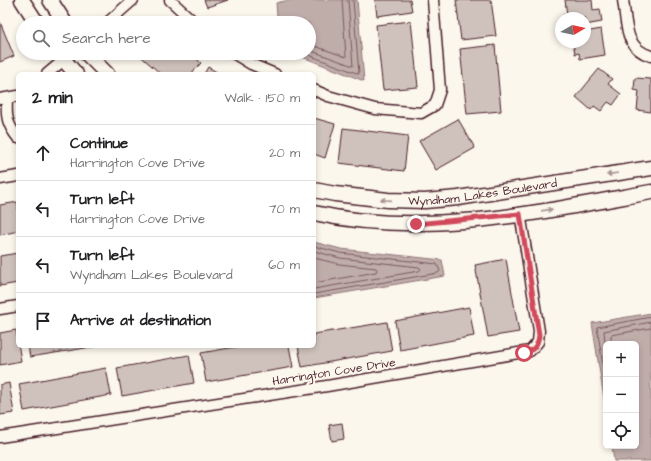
<!DOCTYPE html>
<meta charset="utf-8">
<style>
:root{--surface:#fff;--page:#f6f6f6;--text:#202124;--muted:#757577;--line:#e0e0e0}
body{margin:0;font-family:"Architects Daughter",sans-serif;background:var(--page);color:var(--text)}
.controls{position:absolute;right:12px;bottom:12px;display:grid;overflow:hidden;border-radius:6px;box-shadow:0 2px 6px #0003}
.controls button{width:36px;height:36px;display:grid;place-items:center;padding:0;border:0;border-bottom:1px solid var(--line);background:var(--surface);color:var(--text);font:20px sans-serif}
.compass{position:absolute;left:555px;top:12px;width:36px;height:36px;border-radius:50%;background:var(--surface);box-shadow:0 2px 6px #0003;rotate:81deg}
.stop{position:absolute;width:12px;height:12px;margin:-9px;border:3px solid #d1495b;border-radius:50%;background:#fff}
.stop.end{background:#d1495b;border-color:#fff;box-shadow:0 1px 4px #0008}
.list{margin:0;padding:0;list-style:none}
h2{display:flex;justify-content:space-between;align-items:center;height:52px;margin:0;padding:0 16px;font-size:17px}
h2 small{font-size:13px;font-weight:400;color:var(--muted)}
.list li{display:grid;grid-template-columns:26px 1fr auto;gap:12px;align-items:center;box-sizing:border-box;height:56px;padding:0 16px;border-top:1px solid var(--line)}
.list b{display:block;font-size:15px;white-space:nowrap}
.list p{margin:0;font-size:13px;white-space:nowrap;color:var(--muted)}
.list em{font-size:13px;font-style:normal;color:var(--muted)}
.icon{flex:none;width:22px;height:22px;fill:none;stroke:currentColor;stroke-width:2;stroke-linecap:round;stroke-linejoin:round}
.map{position:relative;flex:none;width:651px;height:461px;overflow:hidden}
.search{position:absolute;background:var(--surface);box-shadow:0 2px 6px #0003;left:16px;top:16px;width:300px;height:44px;display:flex;align-items:center;gap:10px;box-sizing:border-box;padding:0 14px;border-radius:22px;color:var(--muted);font-size:15px}
.panel{position:absolute;background:var(--surface);box-shadow:0 2px 6px #0003;left:16px;top:72px;width:300px;height:276px;border-radius:6px}
.map>svg:first-child{display:block}
.water{fill:#bfadaa;stroke:#907477}
.lines{fill:none;stroke-linecap:round;stroke-linejoin:round}
.shore{stroke:#79585e;stroke-width:1}
.building{fill:#cfc2bc;stroke:#4a1f2b}
.street-casing{stroke:#4a1f2b;stroke-width:13}
.secondary-casing{stroke:#4a1f2b;stroke-width:17}
.street{stroke:#fbf7ec;stroke-width:10}
.secondary{stroke:#fbf7ec;stroke-width:14}
.oneway{fill:#ab9695}
.route{stroke:#d1495b;stroke-width:5}
.labels{text-anchor:middle;dominant-baseline:central;stroke-width:4;stroke-linejoin:round;paint-order:stroke}
.street-label{font-size:12px;fill:#4a1f2b;stroke:#fbf7ec}
</style>
<div class="map">
<svg width="651" height="461" viewBox="0 0 651 461">
<rect width="100%" height="100%" fill="#fbf7ec"/>
<filter id="ink" filterUnits="userSpaceOnUse"><feTurbulence type="fractalNoise" baseFrequency=".025" numOctaves="2"/><feDisplacementMap in="SourceGraphic" scale="8" xChannelSelector="R" yChannelSelector="G"/><feConvolveMatrix kernelMatrix="1 2 1 2 8 2 1 2 1" color-interpolation-filters="sRGB"/></filter>
<g filter="url(#ink)">
<g class="water">
<polygon points="289,0 357,0 364,81 292,53 309,53 309,23 272,23 277,16 276,3"/>
<polygon points="314,242 341,249 442,260 445,276 314,298"/>
<polygon points="651,313 651,461 614,461 612,446 636,446 636,344 606,344 606,411 592,323"/>
</g>
<g class="lines">
<g class="shore">
<polyline points="309,44 346,57 342,0"/>
<polyline points="309,50 353,66 348,0"/>
<polyline points="303,53 359,74 353,0"/>
<polyline points="314,246 340,253 437,264 440,271 438,273 314,294"/>
<polyline points="314,251 340,258 419,267 421,269 419,271 314,289"/>
<polyline points="314,258 339,264 376,268 377,270 376,272 314,283"/>
<polyline points="611,344 611,335 651,328"/>
<polyline points="606,353 604,331 651,322"/>
<polyline points="606,385 597,327 651,317"/>
</g>
</g>
<g class="building">
<polygon points="204,0 228,0 207,7"/>
<polygon points="375,0 410,0 412,11 377,16"/>
<polygon points="456,0 491,0 496,36 461,40"/>
<polygon points="565,0 592,0 593,10 600,9 602,22 585,25 585,18 564,18 563,15 567,15"/>
<polygon points="411,21 418,87 383,90 376,25"/>
<polygon points="0,22 14,56 0,62"/>
<polygon points="601,29 605,55 580,59 579,53 575,54 573,42 585,42 585,32"/>
<polygon points="495,45 501,111 467,114 460,49"/>
<polygon points="137,53 190,53 201,63 191,74 161,74"/>
<polygon points="208,67 220,74 204,74"/>
<polygon points="599,69 612,79 608,84 621,94 613,105 608,102 601,111 594,106 591,110 576,97"/>
<polygon points="635,78 651,79 651,112 637,110 639,91 634,90"/>
<polygon points="314,118 335,124 325,158 314,154"/>
<polygon points="458,119 475,148 436,170 419,141"/>
<polygon points="343,128 408,136 404,171 339,163"/>
<polygon points="18,202 18,231 0,235 0,205"/>
<polygon points="18,253 18,283 0,286 0,256"/>
<polygon points="506,259 519,332 488,337 475,265"/>
<polygon points="469,307 474,336 400,350 395,321"/>
<polygon points="387,322 392,351 302,367 298,346 314,346 314,334"/>
<polygon points="16,330 21,361 0,365 0,333"/>
<polygon points="28,346 98,346 30,357"/>
<polygon points="241,346 289,346 293,367 206,382 201,353"/>
<polygon points="189,355 194,383 122,396 117,368"/>
<polygon points="106,368 111,395 24,411 19,384"/>
<polygon points="9,383 14,413 0,415 0,385"/>
<polygon points="342,423 344,439 332,441 329,425"/>
</g>
<g class="lines">
<g class="street-casing">
<g id="street">
<polyline points="170,0 195,23"/>
<path d="M623 0C627 24 624 48 651 56"/>
<polyline points="107,23 133,0"/>
<polyline points="233,53 251,64 275,74"/>
<polyline points="47,74 72,53"/>
<polyline points="314,90 328,96 375,109 421,113 435,105 440,90 433,0"/>
<polyline points="0,99 18,96"/>
<path d="M7 99C6 117 7 124 18 138"/>
<polyline points="0,179 18,176"/>
<polyline points="0,309 18,306"/>
<polyline points="0,437 327,386 530,351 538,342 539,331 520,213"/>
</g>
</g>
<g class="secondary-casing">
<g id="secondary">
<polyline points="22,0 37,23"/>
<polyline points="50,0 65,23"/>
<polyline points="58,53 76,74"/>
<polyline points="86,53 107,74"/>
<path id="s1" d="M314 190 335 194 388 200 425 201 458 198 651 168"/>
<path d="M314 213C425 238 541 212 651 192"/>
</g>
</g>
<use href="#street" class="street"/>
<use href="#secondary" class="secondary"/>
</g>
<defs><path id="oneway-solid" d="M-6-.8H1V-3.2L6.5 0L1 3.2V.8H-6Z"/></defs>
<g class="oneway">
<use href="#oneway-solid" transform="translate(612 174) rotate(171)"/>
<use href="#oneway-solid" transform="translate(386 200) rotate(-176)"/>
<use href="#oneway-solid" transform="translate(547 210) rotate(-8)"/>
</g>
</g>
<g class="lines" filter="url(#ink)">
<path class="route" d="M416 224 520 214 539 335C538 345 534 351 524 353"/>
</g>
<g class="labels">
<g class="street-label">
<text stroke="none"><textPath href="#s1" startOffset="170">Wyndham Lakes Boulevard</textPath></text>
<text transform="translate(334 372) rotate(-9)">Harrington Cove Drive</text>
</g>
</g>
</svg>
<div class="controls">
<button>+</button>
<button>−</button>
<button><svg class="icon" aria-label="locate" viewBox="0 0 24 24"><circle cx="12" cy="12" r="6"/><path d="M12 2v4M12 18v4M2 12h4M18 12h4"/></svg></button>
</div>
<svg class="compass" viewBox="-18 -18 36 36"><path d="M0-13l5 13h-10z" fill="#e53935"/><path d="M0 13l5-13h-10z" fill="#757577"/></svg>
<div class="stop" style="left:524px;top:353px"></div>
<div class="stop end" style="left:416px;top:224px"></div>
<div class="search"><svg class="icon" aria-label="search" viewBox="0 0 24 24"><circle cx="10" cy="10" r="6"/><path d="M15 15l6 6"/></svg>Search here</div>
<section class="panel">
<h2>2 min<small>Walk · 150 m</small></h2>
<ul class="list">
<li><svg class="icon" aria-label="ahead" viewBox="0 0 24 24"><path d="M12 20V5M6 11l6-6 6 6"/></svg><div><b>Continue</b><p>Harrington Cove Drive</p></div><em>20 m</em></li>
<li><svg class="icon" aria-label="left" viewBox="0 0 24 24"><path d="M17 20v-9H6M10 6l-5 5 5 5"/></svg><div><b>Turn left</b><p>Harrington Cove Drive</p></div><em>70 m</em></li>
<li><svg class="icon" aria-label="left" viewBox="0 0 24 24"><path d="M17 20v-9H6M10 6l-5 5 5 5"/></svg><div><b>Turn left</b><p>Wyndham Lakes Boulevard</p></div><em>60 m</em></li>
<li><svg class="icon" aria-label="arrive" viewBox="0 0 24 24"><path d="M6 21V4h12l-3 4 3 4H6"/></svg><div><b>Arrive at destination</b></div></li>
</ul>
</section>
</div>
